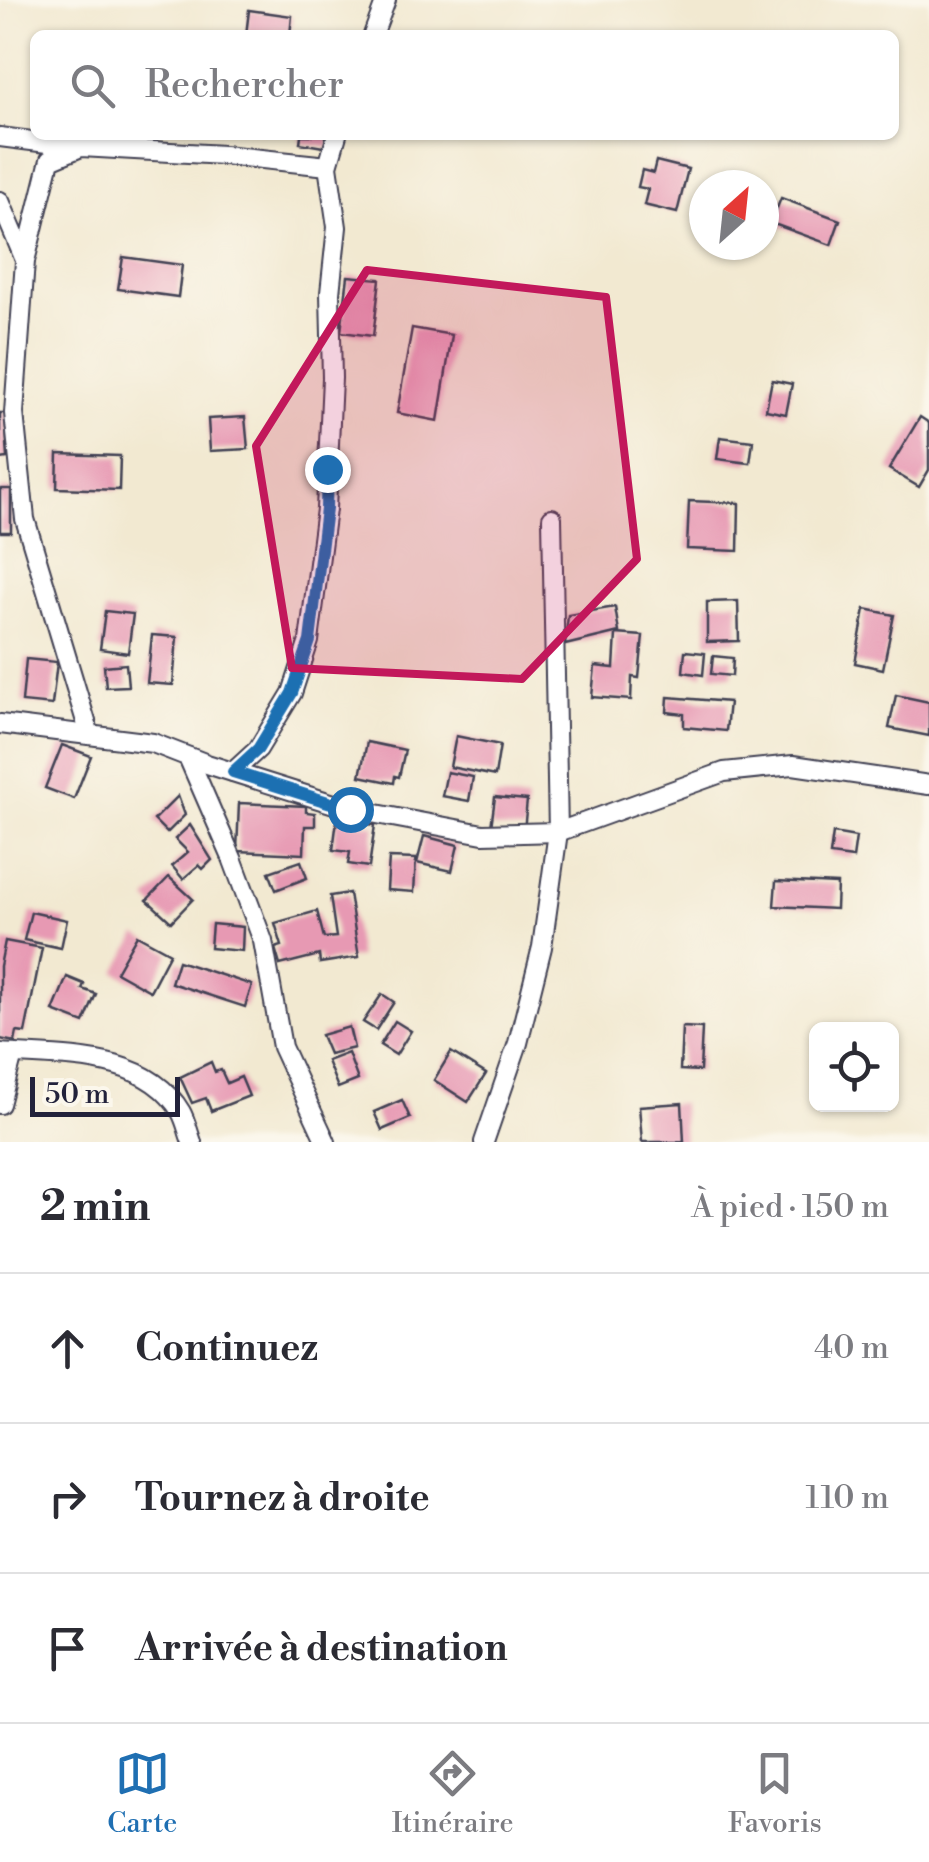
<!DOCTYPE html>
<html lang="fr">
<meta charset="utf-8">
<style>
:root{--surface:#fff;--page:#f7f7f7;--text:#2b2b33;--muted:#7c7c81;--line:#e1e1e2;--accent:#1f6fb2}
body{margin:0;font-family:"Libre Bodoni",serif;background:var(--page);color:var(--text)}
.controls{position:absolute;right:30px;bottom:30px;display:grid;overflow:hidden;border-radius:15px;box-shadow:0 2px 8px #0004}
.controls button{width:90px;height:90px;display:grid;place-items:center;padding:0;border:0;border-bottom:2px solid var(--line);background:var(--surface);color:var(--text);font:50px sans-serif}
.compass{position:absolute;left:689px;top:170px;width:90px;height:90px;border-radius:50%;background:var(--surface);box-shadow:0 2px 8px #0004;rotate:27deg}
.scale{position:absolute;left:30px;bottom:25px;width:150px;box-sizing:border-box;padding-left:10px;border:5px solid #22223b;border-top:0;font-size:28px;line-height:35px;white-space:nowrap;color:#22223b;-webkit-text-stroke:8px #fbf7ec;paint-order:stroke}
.stop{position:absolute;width:30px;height:30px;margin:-22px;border:8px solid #1f6fb2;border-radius:50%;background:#fff}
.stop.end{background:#1f6fb2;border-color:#fff;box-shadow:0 2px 10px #0008}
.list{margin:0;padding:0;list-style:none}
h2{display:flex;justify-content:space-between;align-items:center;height:130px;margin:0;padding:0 40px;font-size:42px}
h2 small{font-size:32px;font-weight:400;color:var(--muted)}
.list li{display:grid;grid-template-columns:65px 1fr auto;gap:30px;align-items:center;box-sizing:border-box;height:150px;padding:0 40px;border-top:2px solid var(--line)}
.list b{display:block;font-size:38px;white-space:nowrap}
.list em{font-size:32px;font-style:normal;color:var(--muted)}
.icon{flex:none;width:55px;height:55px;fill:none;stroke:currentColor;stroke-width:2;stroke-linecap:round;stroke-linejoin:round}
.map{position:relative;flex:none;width:929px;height:1142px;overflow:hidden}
.search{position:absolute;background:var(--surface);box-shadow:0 2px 8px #0004;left:30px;right:30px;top:30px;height:110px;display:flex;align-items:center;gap:25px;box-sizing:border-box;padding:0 35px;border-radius:15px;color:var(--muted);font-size:38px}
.sheet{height:580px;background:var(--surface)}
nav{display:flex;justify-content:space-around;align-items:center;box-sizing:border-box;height:140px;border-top:2px solid var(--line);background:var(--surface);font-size:28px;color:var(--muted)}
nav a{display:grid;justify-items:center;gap:5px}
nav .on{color:var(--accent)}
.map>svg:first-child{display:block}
.building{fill:#e799b3}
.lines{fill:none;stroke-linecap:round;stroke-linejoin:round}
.minor-casing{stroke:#414052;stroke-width:22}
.minor{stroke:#fff;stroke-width:18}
.route{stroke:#1f6fb2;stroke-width:12}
.marked{fill:#c2185b;fill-opacity:0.2;stroke:#c2185b;stroke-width:8;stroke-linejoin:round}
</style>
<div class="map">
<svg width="929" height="1142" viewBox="0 0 929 1142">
<rect width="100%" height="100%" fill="#fbf7ec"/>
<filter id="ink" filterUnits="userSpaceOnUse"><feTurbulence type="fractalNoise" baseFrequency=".01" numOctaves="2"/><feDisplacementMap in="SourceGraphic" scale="20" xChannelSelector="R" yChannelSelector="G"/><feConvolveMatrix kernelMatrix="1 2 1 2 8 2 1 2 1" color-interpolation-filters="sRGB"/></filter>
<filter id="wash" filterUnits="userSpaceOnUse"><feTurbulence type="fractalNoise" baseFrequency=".0048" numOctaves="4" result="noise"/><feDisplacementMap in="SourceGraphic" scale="40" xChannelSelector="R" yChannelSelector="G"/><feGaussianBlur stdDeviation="2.25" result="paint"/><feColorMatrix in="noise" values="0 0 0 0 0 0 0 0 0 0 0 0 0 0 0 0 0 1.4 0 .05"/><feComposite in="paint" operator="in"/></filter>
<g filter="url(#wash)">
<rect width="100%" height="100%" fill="#f2e9d1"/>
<g id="blocks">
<g class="building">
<polygon points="249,10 292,16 290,35 246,35"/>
<polygon points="301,135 331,135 329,148 300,143"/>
<polygon points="656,161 688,169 677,213 644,205 648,189 638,187 642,170 653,173"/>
<polygon points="781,198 840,220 831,245 771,223"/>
<polygon points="123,257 182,265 178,297 118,289"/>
<polygon points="348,276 380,279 373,336 341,332"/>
<polygon points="412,328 452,335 438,421 397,413"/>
<polygon points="772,380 792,384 786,414 766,410"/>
<polygon points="0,413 5,413 8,458 0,459"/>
<polygon points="245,417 248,449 210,451 208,419"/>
<polygon points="920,417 929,423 929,470 919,487 889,469"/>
<polygon points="720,437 753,441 750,463 717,459"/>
<polygon points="58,454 120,456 119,490 57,488"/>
<rect x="0" y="489" width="11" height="43"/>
<polygon points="689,501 739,503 738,551 687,549"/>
<polygon points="738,601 739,641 707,642 707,602"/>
<polygon points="615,607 619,632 565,645 568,615"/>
<polygon points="865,609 894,615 883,669 855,663"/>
<polygon points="105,611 133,614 128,653 100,649"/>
<polygon points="616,634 643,636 639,678 632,677 631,700 592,697 595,666 614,668"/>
<polygon points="152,635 177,637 173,685 147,683"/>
<polygon points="685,651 705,653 703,675 683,672"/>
<polygon points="713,656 733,658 732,676 711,674"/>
<polygon points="26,659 57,662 52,705 22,702"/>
<polygon points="126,664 128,686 106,687 104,666"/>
<polygon points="896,695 929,702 929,736 889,728"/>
<polygon points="668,697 729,702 726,731 684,727 684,714 667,712"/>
<polygon points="456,736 500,745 495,776 450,767"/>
<polygon points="367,742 405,750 399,777 395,776 394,783 360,776"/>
<polygon points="62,745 91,756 74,799 45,788"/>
<polygon points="447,772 473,777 469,801 442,796"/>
<polygon points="178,796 185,815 167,833 154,820"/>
<polygon points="495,797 527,800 524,831 491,827"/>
<polygon points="239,803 306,806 306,812 315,813 315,826 305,826 304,854 237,851"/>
<polygon points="337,820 375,825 369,867 348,864 350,852 333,850"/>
<polygon points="190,825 212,860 203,869 199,865 183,879 172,866 188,852 175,839"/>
<polygon points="833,833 856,837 853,858 830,855"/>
<polygon points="424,836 458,845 452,871 417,863"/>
<polygon points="389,858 416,859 414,892 387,890"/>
<polygon points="301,861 307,878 276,890 269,872"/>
<polygon points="169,877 193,899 171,922 147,900"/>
<polygon points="776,881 837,884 836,909 774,906"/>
<polygon points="349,893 359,957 320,963 319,955 280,965 275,948 282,946 275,923 317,911 324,938 336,937 330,896"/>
<polygon points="31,912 67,920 61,948 24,940"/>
<polygon points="212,924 243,927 242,951 210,948"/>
<polygon points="137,935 170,953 150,991 116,972"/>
<polygon points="5,941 42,948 25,1033 17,1032 15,1042 0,1039 0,966"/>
<polygon points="178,961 252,985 245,1007 171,983"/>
<polygon points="67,977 84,984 82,989 96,994 84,1023 53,1011"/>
<polygon points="382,994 394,1002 376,1030 363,1022"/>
<polygon points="395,1021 411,1031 396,1055 380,1045"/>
<polygon points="349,1027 354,1048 329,1054 321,1035"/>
<polygon points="682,1027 702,1028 700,1071 680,1070"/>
<polygon points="451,1052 486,1074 468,1102 434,1080"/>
<polygon points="348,1053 358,1080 338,1088 327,1061"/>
<polygon points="211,1062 215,1072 221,1070 227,1083 241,1077 249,1096 211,1111 206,1098 192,1103 180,1077"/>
<polygon points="402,1100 410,1118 382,1130 374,1112"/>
<polygon points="682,1103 684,1142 642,1142 639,1106"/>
</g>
</g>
</g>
<g filter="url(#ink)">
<use href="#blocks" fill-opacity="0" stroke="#414052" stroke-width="2.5"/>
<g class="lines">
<g class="minor-casing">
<g id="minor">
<polyline points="373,35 386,0"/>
<polyline points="0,137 79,147"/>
<polyline points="0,201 25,260"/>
<polyline points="0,724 153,743 207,764 350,809 483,834 558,832 724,772 793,765 929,785"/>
<polyline points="90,735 25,519 14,413 25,261 50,160 81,147 224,155 328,166"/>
<polyline points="188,757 232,858 263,941 282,1047 326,1142"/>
<polyline points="233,772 258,749 292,693 309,641 326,509 332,378 330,293 337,227 328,166 337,135"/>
<path d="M0 1053C61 1058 145 1051 181 1112 186 1121 188 1132 192 1142"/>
<polyline points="0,1104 13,1054"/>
<polyline points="484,1142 518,1043 542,947 558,832 552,518"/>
</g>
</g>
<use href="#minor" class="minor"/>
</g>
</g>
<g class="lines" filter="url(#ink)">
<polyline class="route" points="327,469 326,509 310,641 292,693 258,749 233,772 350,809"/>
</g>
<path class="marked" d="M367 270 606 297 637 559 522 679 292 668 256 446Z"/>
</svg>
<div class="controls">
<button><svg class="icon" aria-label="locate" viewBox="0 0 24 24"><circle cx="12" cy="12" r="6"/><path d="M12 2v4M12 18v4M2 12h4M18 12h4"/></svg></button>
</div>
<svg class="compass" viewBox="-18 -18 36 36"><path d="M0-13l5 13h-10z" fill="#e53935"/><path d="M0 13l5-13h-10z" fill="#7c7c81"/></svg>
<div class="scale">50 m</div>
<div class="stop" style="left:350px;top:809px"></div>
<div class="stop end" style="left:327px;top:469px"></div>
<div class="search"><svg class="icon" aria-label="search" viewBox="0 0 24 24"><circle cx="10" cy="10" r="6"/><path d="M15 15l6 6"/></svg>Rechercher</div>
</div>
<section class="sheet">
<h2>2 min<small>À pied · 150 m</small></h2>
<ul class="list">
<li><svg class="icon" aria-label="ahead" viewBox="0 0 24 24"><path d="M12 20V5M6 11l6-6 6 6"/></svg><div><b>Continuez</b></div><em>40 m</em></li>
<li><svg class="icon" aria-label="right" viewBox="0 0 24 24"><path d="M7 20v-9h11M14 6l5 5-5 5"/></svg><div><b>Tournez à droite</b></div><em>110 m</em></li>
<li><svg class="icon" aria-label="arrive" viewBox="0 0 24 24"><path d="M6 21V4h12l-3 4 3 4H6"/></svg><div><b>Arrivée à destination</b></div></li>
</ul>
</section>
<nav>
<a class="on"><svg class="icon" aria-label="map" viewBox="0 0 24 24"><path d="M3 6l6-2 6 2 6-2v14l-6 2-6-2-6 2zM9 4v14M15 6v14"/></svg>Carte</a>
<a><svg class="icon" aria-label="directions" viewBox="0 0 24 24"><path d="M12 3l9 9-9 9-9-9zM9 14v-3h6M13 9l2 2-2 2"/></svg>Itinéraire</a>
<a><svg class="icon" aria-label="saved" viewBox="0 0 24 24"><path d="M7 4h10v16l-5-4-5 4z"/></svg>Favoris</a>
</nav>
